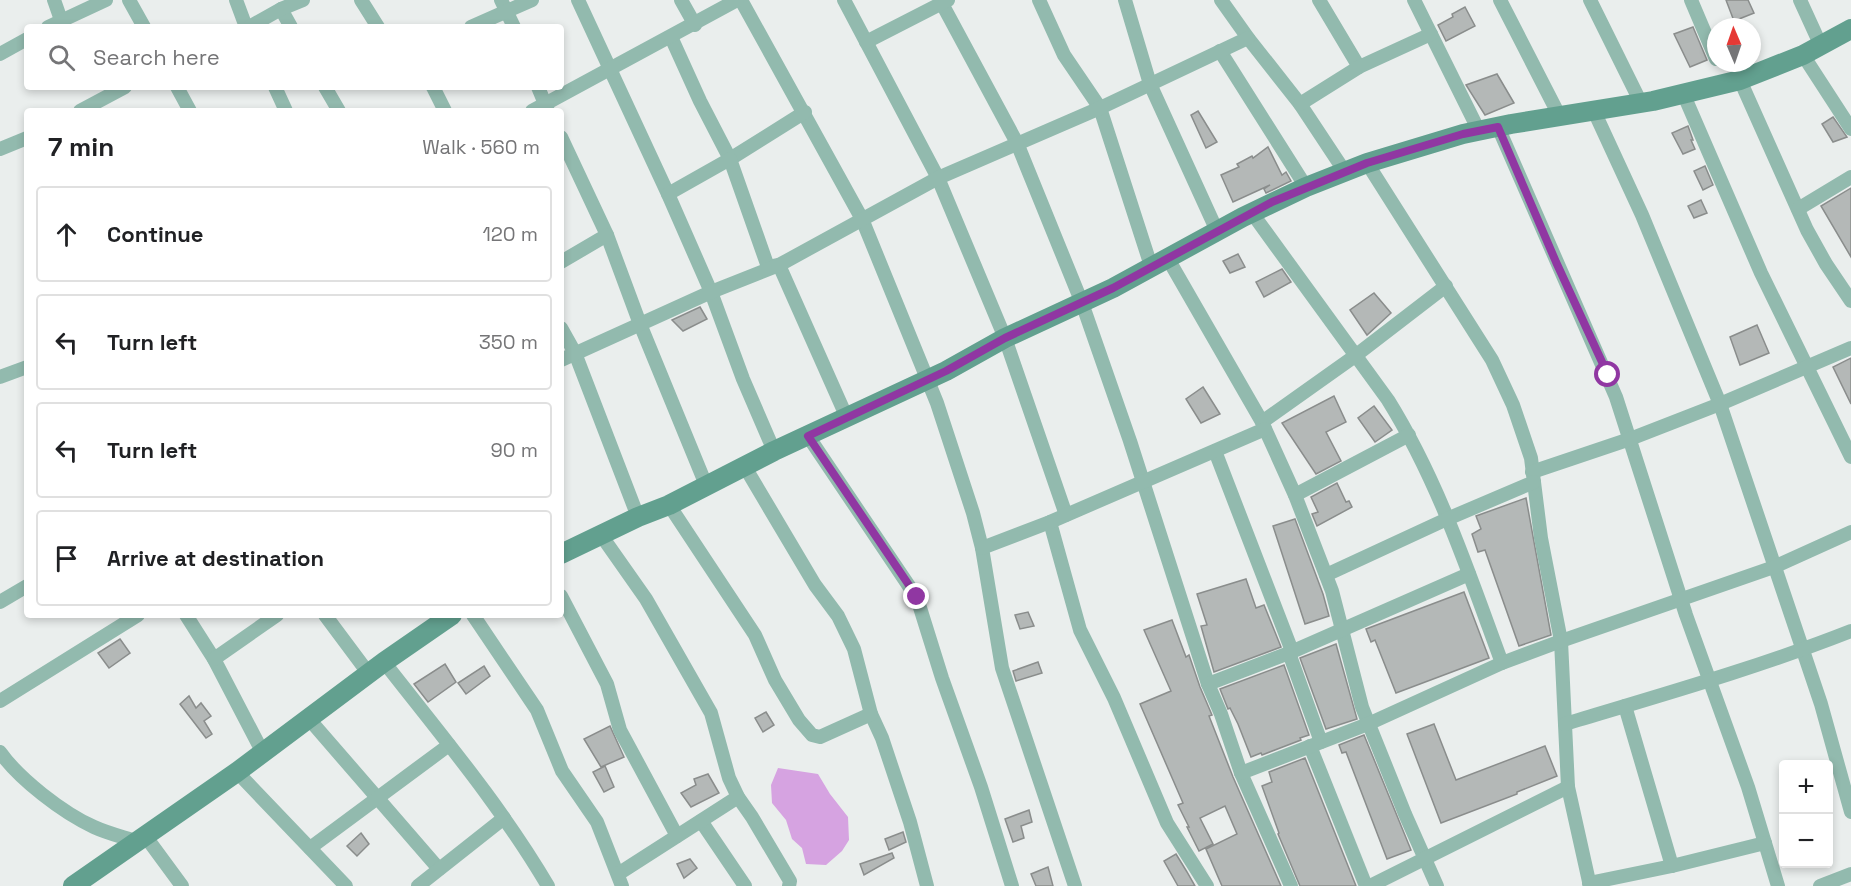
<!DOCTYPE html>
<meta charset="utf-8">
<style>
:root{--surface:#fff;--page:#f6f6f6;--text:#202124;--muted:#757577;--line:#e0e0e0}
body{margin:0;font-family:"Space Grotesk",sans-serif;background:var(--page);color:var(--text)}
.controls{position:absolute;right:18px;bottom:18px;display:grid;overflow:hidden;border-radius:6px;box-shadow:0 3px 9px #0003}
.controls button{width:54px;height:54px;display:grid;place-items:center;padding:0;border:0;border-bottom:2px solid var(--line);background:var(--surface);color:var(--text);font:30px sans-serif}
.compass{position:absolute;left:1707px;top:18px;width:54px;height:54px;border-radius:50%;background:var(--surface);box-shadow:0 3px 9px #0003;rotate:358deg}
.stop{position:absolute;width:18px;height:18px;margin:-14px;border:4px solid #9037a2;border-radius:50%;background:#fff}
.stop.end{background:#9037a2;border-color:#fff;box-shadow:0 2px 6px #0008}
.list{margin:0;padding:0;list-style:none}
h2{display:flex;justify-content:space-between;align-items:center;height:78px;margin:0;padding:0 24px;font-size:26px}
h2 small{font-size:20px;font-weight:400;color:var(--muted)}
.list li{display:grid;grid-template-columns:39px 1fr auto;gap:18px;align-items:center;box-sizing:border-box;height:96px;margin:0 12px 12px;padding:0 12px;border:2px solid var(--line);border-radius:6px}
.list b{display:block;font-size:22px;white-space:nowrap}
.list em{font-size:20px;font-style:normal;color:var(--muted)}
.icon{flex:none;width:33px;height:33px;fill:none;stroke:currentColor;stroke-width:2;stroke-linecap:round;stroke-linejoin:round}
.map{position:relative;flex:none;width:1851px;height:886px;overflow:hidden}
.search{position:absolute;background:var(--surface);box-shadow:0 3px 9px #0003;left:24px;top:24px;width:540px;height:66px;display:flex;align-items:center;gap:15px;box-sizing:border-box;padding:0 21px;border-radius:6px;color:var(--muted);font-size:22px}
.panel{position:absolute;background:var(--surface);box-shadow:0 3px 9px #0003;left:24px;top:108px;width:540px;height:510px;border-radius:6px}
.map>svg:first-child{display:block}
.forest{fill:#d6a3e1}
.building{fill:#b4b8b7;stroke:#8a8d8c;stroke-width:1.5}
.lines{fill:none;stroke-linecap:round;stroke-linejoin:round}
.street{stroke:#92baae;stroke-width:14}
.secondary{stroke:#62a08f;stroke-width:20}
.route{stroke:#9037a2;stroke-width:8}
</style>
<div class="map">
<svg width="1851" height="886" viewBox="0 0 1851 886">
<rect width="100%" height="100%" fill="#eaeeed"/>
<polygon class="forest" points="778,768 818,774 830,794 848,817 849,840 842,851 826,865 806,864 802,848 792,839 786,820 772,803 771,785"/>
<g class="building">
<polygon points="1726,0 1748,0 1754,13 1734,21"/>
<polygon points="1465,7 1475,26 1446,41 1438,25 1453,17 1452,14"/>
<polygon points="1693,27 1707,60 1690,67 1674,34"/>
<polygon points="1497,74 1514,103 1485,115 1466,85"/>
<polygon points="1198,111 1217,142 1206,148 1191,115"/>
<polygon points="1833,117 1847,137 1833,142 1822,124"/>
<polygon points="1688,126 1693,140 1691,140 1695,149 1683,154 1672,133"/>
<polygon points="1268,147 1282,175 1286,172 1291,181 1266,193 1264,189 1270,185 1233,202 1221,175 1239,167 1237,164 1252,156 1253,158"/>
<polygon points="1705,166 1713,185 1703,190 1694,171"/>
<polygon points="1851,188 1851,257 1821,206"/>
<polygon points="1701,200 1707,213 1694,218 1688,206"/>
<polygon points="1238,254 1245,267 1230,273 1223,261"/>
<polygon points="1282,269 1291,282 1264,297 1256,282"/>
<polygon points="1374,293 1391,313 1367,335 1350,310"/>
<polygon points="700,307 707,319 683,331 672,320"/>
<polygon points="1757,325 1769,353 1740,365 1730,337"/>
<polygon points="1851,358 1851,404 1833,367"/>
<polygon points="1203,387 1220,414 1201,423 1186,399"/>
<polygon points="1334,396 1346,422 1326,432 1341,461 1316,474 1282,423"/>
<polygon points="1374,406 1392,430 1375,442 1358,418"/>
<polygon points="1337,483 1346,502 1349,501 1352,507 1317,526 1312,514 1318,512 1311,497"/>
<polygon points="1526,498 1551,635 1519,646 1485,550 1478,552 1472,534 1481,529 1476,516"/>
<polygon points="1295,519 1323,594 1329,616 1305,624 1273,526"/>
<polygon points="1246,579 1256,608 1264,605 1281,647 1214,672 1201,626 1207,625 1197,594"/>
<polygon points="1464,592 1489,658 1396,693 1375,640 1371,642 1366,629"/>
<polygon points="1028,612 1034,626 1020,629 1015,615"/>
<polygon points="1172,620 1186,657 1189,655 1200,687 1212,715 1209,716 1233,777 1281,886 1222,886 1206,849 1237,834 1225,806 1200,818 1213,844 1199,851 1187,827 1189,827 1178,805 1183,803 1140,704 1171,691 1144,630"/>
<polygon points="120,639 130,653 109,668 98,653"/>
<polygon points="1336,644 1357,719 1326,729 1300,658"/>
<polygon points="1038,662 1042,673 1016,681 1013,671"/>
<polygon points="445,664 456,682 428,702 414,684"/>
<polygon points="1284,665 1309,735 1300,738 1301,740 1262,755 1261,753 1251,757 1238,724 1230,708 1228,709 1220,689"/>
<polygon points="484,666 490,676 466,694 458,683"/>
<polygon points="189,696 196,708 201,703 211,716 204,721 212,734 206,738 180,704"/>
<polygon points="766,712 774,725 763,732 755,718"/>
<polygon points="1434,724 1456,780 1545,746 1557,776 1517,792 1517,794 1441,823 1407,734"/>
<polygon points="610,726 624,757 601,767 584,739"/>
<polygon points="1364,735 1411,850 1387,859 1346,752 1342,753 1339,745"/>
<polygon points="1305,758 1356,886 1300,886 1278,834 1279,833 1262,786 1272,782 1269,772"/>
<polygon points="605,766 614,787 604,792 593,772"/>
<polygon points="708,774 719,793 691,807 681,793 696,785 694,779"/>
<polygon points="1029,810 1032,822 1021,826 1024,838 1013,842 1005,819"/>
<polygon points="903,832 906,842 889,850 885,839"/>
<polygon points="361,833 369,844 357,856 347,846"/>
<polygon points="892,853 894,858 864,875 860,864"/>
<polygon points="1176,854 1187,872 1195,886 1178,886 1164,861"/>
<polygon points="690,859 697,868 684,878 677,864"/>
<polygon points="1048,867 1053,886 1036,886 1031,874"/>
</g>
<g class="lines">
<g class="street">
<polyline points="54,0 61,20"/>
<polyline points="129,0 144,27"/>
<polyline points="236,0 246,27"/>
<polyline points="361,0 378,27"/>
<polyline points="501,0 514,27"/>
<polyline points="578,0 668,194 711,292 743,379 774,451"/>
<polyline points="681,0 695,25"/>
<polyline points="741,0 862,219 937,403 973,513 982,548 1002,668 1075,886"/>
<polyline points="844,0 938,178 1005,338 1066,515"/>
<polyline points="940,0 1017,143 1082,303 1130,441 1208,684 1221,714 1241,773 1291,886"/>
<polyline points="1039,0 1064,55 1100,108 1151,266"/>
<polyline points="1125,0 1150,84 1217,231"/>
<polyline points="1221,0 1248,38 1300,104 1345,172"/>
<polyline points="1319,0 1359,67"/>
<polyline points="1414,0 1479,131"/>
<polyline points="1500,0 1560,117"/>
<polyline points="1590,0 1641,103"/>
<polyline points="1691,0 1716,59"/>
<polyline points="1800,0 1821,46"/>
<polyline points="281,9 291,27"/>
<polyline points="48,27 106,0"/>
<polyline points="249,27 281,9 303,0"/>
<polyline points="471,27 532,0"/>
<polyline points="671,37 700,101 730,159 805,112"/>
<polyline points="866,42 948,0"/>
<polyline points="1220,51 1306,187"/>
<polyline points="0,54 27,39"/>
<polyline points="1803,55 1851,129"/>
<polyline points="1740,80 1807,230 1826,264 1851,301"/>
<polyline points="177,87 190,111"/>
<polyline points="275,87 286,111"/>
<polyline points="325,87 339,111"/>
<polyline points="433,87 445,111"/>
<polyline points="538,87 548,111"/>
<polyline points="1683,93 1761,273 1851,457"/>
<polyline points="1300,104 1359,67 1431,34"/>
<polyline points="80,111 125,87"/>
<polyline points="532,111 737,0"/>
<polyline points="1594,111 1642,215 1720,404 1821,704 1851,812"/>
<polyline points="1498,127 1616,397 1686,615 1748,787 1778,886"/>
<polyline points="561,137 607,235 640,324 706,485"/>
<polyline points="0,149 27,138"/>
<polyline points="1367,163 1492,360 1513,405 1531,458 1541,538 1561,641 1568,787 1590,886"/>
<polyline points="668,194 730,159 768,267 779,265 847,418"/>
<polyline points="1798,209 1851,177"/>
<path d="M1252 213 1388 400C1439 482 1469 574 1502 663"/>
<polyline points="1167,257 1262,422 1295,495 1332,591 1362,707 1405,814 1437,886"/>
<polyline points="561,262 607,235"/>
<polyline points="561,328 575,353 638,517"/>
<polyline points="561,360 711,292 779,265 938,178 1100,108 1248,38"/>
<polyline points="0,377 27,367"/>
<polyline points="1262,422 1355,356 1446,286"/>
<polyline points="808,436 917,598 942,678 981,787 1012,886"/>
<polyline points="1215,451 1292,651"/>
<polyline points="745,467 815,585 838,616 854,649 871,714 882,738 910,822 927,886"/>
<polyline points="1532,472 1630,439 1720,404 1851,348"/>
<polyline points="1295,495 1409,435"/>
<polyline points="669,505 755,635 775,680 799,720 812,735 820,737 871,714"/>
<polyline points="1050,522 1080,630 1114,698 1167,823 1207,886"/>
<polyline points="601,535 646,599 711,713 729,778 738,797 752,817 787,876 790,881 789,886"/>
<polyline points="982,548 1050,522 1265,429"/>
<polyline points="1326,575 1447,519 1534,482"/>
<polyline points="561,596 607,684 620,730 677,836"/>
<polyline points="0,602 27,586"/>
<polyline points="186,615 214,659 263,753"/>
<polyline points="325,615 369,674"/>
<polyline points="473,615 537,710 562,771 597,822 622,886"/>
<polyline points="1289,653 1321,742"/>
<polyline points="214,659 277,615"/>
<path d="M384 662C441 735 501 806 548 886"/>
<polyline points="1208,684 1289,653 1469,574"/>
<polyline points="0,701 138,615"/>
<polyline points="1625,706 1672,866"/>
<polyline points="309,719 439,869"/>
<path d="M1565 724C1661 695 1757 668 1851 631"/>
<polyline points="1310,746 1366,886"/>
<path d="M0 752C19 779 63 813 94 827 107 833 123 837 138 842"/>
<polyline points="237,772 346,886"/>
<polyline points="1241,773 1368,724 1502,663 1561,641 1774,567 1851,532"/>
<polyline points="701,821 745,886"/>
<polyline points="146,837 182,886"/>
<polyline points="310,848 449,745"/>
<polyline points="618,874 738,797"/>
<polyline points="1589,883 1672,866 1765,843"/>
<polyline points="418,886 504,818"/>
<polyline points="1370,886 1568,787"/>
<polyline points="1820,886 1851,874"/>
</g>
<g class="secondary">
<polyline points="561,554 638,517 669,505 774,451 946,371 1005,338 1113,288 1243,217 1306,187 1367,163 1463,134 1511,124 1653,101 1740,80 1803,55 1851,29"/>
<polyline points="73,886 237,772 384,662 452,615"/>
</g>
</g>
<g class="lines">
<polyline class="route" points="917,597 808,436 946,371 1005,338 1113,288 1272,202 1367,163 1463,134 1498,127 1556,262 1608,375"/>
</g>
</svg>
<div class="controls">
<button>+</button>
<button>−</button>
</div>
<svg class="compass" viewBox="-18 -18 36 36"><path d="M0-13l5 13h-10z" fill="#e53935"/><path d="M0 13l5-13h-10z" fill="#757577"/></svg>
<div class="stop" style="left:1608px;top:375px"></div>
<div class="stop end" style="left:917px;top:597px"></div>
<div class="search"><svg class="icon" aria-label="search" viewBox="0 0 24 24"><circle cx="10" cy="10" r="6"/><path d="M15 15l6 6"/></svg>Search here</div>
<section class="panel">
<h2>7 min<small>Walk · 560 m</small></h2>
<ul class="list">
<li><svg class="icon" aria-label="ahead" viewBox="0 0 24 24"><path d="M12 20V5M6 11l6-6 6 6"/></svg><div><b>Continue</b></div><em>120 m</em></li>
<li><svg class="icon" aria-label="left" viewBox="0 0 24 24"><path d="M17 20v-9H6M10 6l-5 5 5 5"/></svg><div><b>Turn left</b></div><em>350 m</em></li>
<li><svg class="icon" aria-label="left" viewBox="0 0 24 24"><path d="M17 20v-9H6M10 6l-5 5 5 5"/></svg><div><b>Turn left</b></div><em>90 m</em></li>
<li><svg class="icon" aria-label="arrive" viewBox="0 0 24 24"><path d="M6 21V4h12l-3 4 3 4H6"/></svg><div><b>Arrive at destination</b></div></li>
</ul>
</section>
</div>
